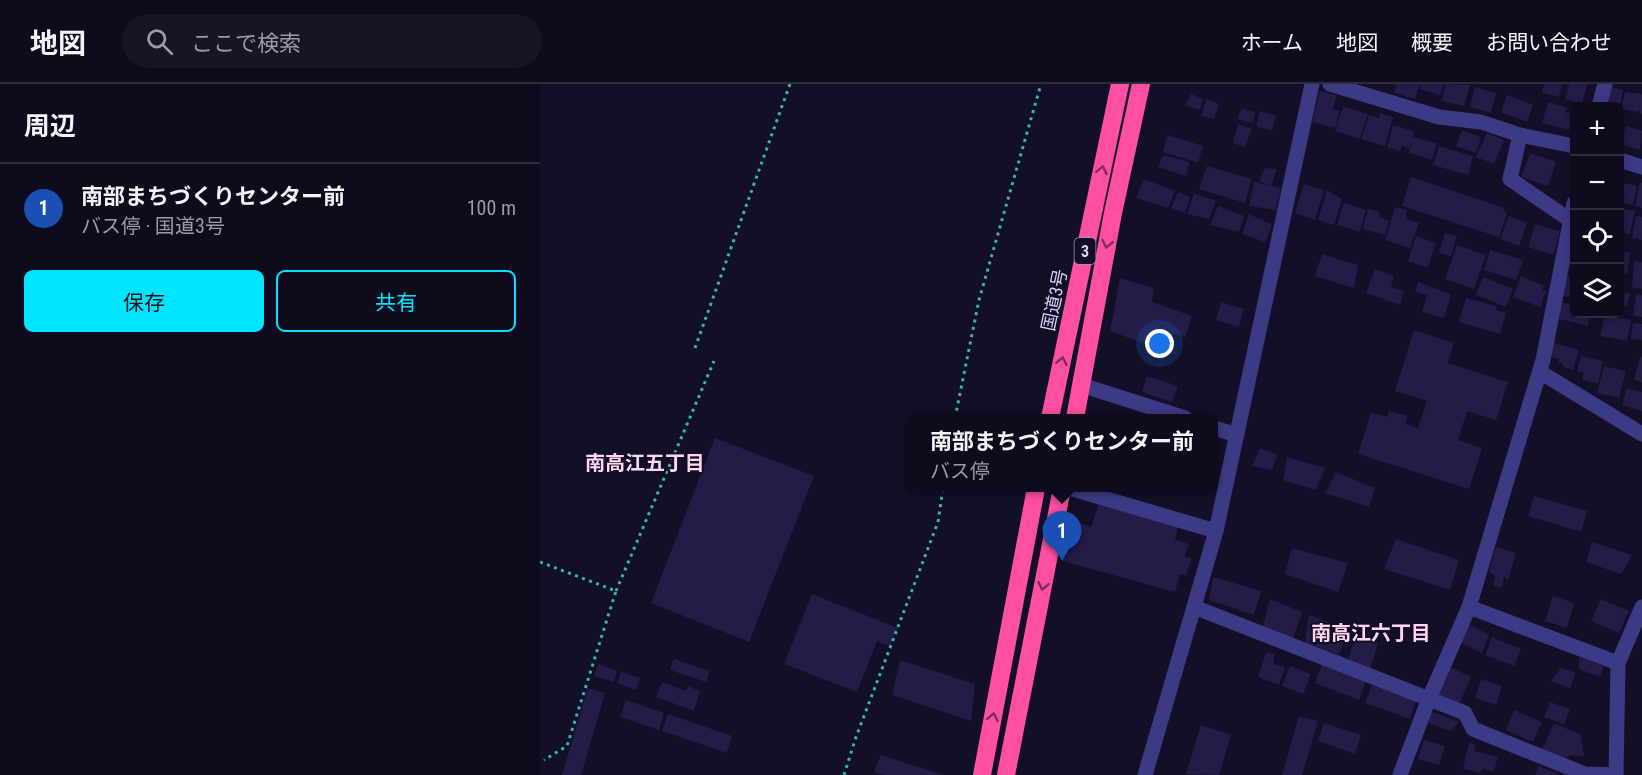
<!DOCTYPE html>
<html lang="ja">
<meta charset="utf-8">
<style>
:root{--surface:#0e0b1c;--page:#171425;--text:#f1f3f6;--muted:#9b9ba3;--line:#2e2b3b;--accent:#00e5ff}
body{margin:0;font-family:"Roboto Condensed","Noto Sans JP",sans-serif;background:var(--page);color:var(--text)}
.controls{position:absolute;right:18px;top:18px;display:grid;overflow:hidden;border-radius:9px;box-shadow:0 3px 9px #0003}
.controls button{width:54px;height:54px;display:grid;place-items:center;padding:0;border:0;border-bottom:2px solid var(--line);background:var(--surface);color:var(--text);font:30px sans-serif}
.you{position:absolute;left:620px;top:260px;width:21px;height:21px;margin:-15px;border:4px solid #fff;border-radius:50%;background:#1a73e8;box-shadow:0 0 0 9px #1a73e833}
.badge{display:grid;place-items:center;width:39px;height:39px;border-radius:50%;background:var(--accent);color:#fff;font-size:20px;font-weight:700}
.pin{position:absolute;translate:-50% -50px;filter:drop-shadow(0 2px 3px #0008)}
.pin::after{content:'';position:absolute;top:32px;width:21px;height:18px;background:inherit;clip-path:polygon(0 0,100% 0,50% 100%)}
.popup{position:absolute;left:366px;top:330px;width:312px;height:78px;box-sizing:border-box;display:grid;place-content:center;border-radius:9px;background:var(--surface);filter:drop-shadow(0 2px 4px #0005);font-size:20px;white-space:nowrap;color:var(--muted)}
.popup b{font-size:22px;color:var(--text)}
.popup::after{content:'';position:absolute;left:50%;top:100%;margin-left:-12px;border:12px solid transparent;border-top-color:var(--surface)}
.list{margin:0;padding:0;list-style:none}
h2{display:flex;justify-content:space-between;align-items:center;height:78px;margin:0;padding:0 24px;font-size:26px}
h2 small{font-size:20px;font-weight:400;color:var(--muted)}
.list li{display:grid;grid-template-columns:39px 1fr auto;gap:18px;align-items:center;box-sizing:border-box;height:90px;padding:0 24px;border-top:2px solid var(--line)}
.list b{display:block;font-size:22px;white-space:nowrap}
.list p{margin:0;font-size:20px;white-space:nowrap;color:var(--muted)}
.list em{font-size:20px;font-style:normal;color:var(--muted)}
.actions{display:flex;gap:12px;padding:18px 24px}
.actions a{flex:1;padding:14px 0;border:2px solid var(--accent);border-radius:9px;text-align:center;font-size:21px;color:var(--accent)}
.actions .main{background:var(--accent);color:#111}
.icon{flex:none;width:33px;height:33px;fill:none;stroke:currentColor;stroke-width:2;stroke-linecap:round;stroke-linejoin:round}
.map{position:relative;flex:none;width:1102px;height:691px;overflow:hidden}
header{display:flex;align-items:center;gap:36px;box-sizing:border-box;height:84px;padding:0 30px;background:var(--surface);border-bottom:2px solid var(--line)}
header strong{font-size:28px}
nav{display:flex;gap:33px;margin-inline-start:auto;font-size:21px}
.search{width:420px;height:54px;background:var(--page);display:flex;align-items:center;gap:15px;box-sizing:border-box;padding:0 21px;border-radius:33px;color:var(--muted);font-size:22px}
main{display:flex}
aside{flex:1;background:var(--surface)}
.map>svg:first-child{display:block}
.building{fill:#241b47}
.lines{fill:none;stroke-linecap:round;stroke-linejoin:round}
.path{stroke:#2fb8b0;stroke-width:3;stroke-dasharray:3 4.5;stroke-linecap:butt}
.minor{stroke:#3d3a85;stroke-width:15}
.highway{stroke:#ff4fa3;stroke-width:18}
.oneway{stroke:#7d2c5e}
.labels{text-anchor:middle;dominant-baseline:central;stroke-width:4.5;stroke-linejoin:round;paint-order:stroke}
.shield{fill:#130f26;stroke:#9e99be;stroke-width:1.5}
.shield-label{font-size:16px;font-weight:bold;fill:#d9d4ff}
.street-label{font-size:18px;fill:#d9d4ff;stroke:#130f26}
.neighbourhood-label{font-size:20px;font-weight:bold;fill:#ffd6f0;stroke:#130f26}
</style>
<header>
<strong>地図</strong>
<div class="search"><svg class="icon" aria-label="search" viewBox="0 0 24 24"><circle cx="10" cy="10" r="6"/><path d="M15 15l6 6"/></svg>ここで検索</div>
<nav><a>ホーム</a><a>地図</a><a>概要</a><a>お問い合わせ</a></nav>
</header>
<main>
<aside>
<h2>周辺<small></small></h2>
<ul class="list">
<li><span class="badge" style="background:#1a4fb4">1</span><div><b>南部まちづくりセンター前</b><p>バス停 · 国道3号</p></div><em>100 m</em></li>
</ul>
<div class="actions"><a class="main">保存</a><a>共有</a></div>
</aside>
<div class="map">
<svg width="1102" height="691" viewBox="0 0 1102 691">
<rect width="100%" height="100%" fill="#130f26"/>
<g class="building">
<polygon points="856,0 880,0 875,15 854,9"/>
<polygon points="881,0 903,0 900,11 880,5"/>
<polygon points="906,0 930,1 924,22 901,17"/>
<polygon points="1004,0 1022,0 1019,13 1002,9"/>
<polygon points="1029,0 1047,0 1042,20 1025,15"/>
<polygon points="1068,2 1083,6 1080,22 1063,21"/>
<polygon points="935,3 956,9 951,29 930,23"/>
<polygon points="780,7 797,11 793,25 800,27 795,44 772,38"/>
<polygon points="1085,8 1102,10 1102,30 1099,30 1100,22 1098,28 1081,25"/>
<polygon points="651,10 663,15 660,26 645,21"/>
<polygon points="967,11 993,21 987,38 961,28"/>
<polygon points="666,15 679,20 674,35 661,32"/>
<polygon points="1008,18 1028,24 1025,28 1034,30 1029,46 1002,39"/>
<polygon points="803,22 828,30 820,55 795,47"/>
<polygon points="702,24 716,29 712,39 697,35"/>
<polygon points="720,27 736,32 732,46 716,43"/>
<polygon points="840,29 853,33 845,62 821,55 829,31 839,34"/>
<polygon points="698,40 712,45 705,63 693,59"/>
<polygon points="853,41 874,47 872,53 897,59 892,76 869,69 871,57 869,64 862,61 860,67 847,63"/>
<polygon points="1086,42 1102,47 1100,66 1080,60"/>
<polygon points="922,46 941,53 936,69 916,62"/>
<polygon points="947,49 964,56 954,80 936,73"/>
<polygon points="627,51 663,62 658,79 623,68"/>
<polygon points="899,62 933,72 928,91 893,81"/>
<polygon points="990,69 1016,78 1008,102 981,93"/>
<polygon points="623,71 650,78 646,92 618,83"/>
<polygon points="667,82 712,95 705,119 659,105"/>
<polygon points="725,84 737,85 731,102 719,97"/>
<polygon points="871,93 962,123 967,130 959,153 862,122"/>
<polygon points="604,95 635,107 628,124 596,114"/>
<polygon points="714,98 741,104 736,126 709,122"/>
<polygon points="1080,98 1097,102 1093,121 1080,118"/>
<polygon points="1100,98 1102,99 1102,124 1095,122"/>
<polygon points="764,100 784,106 775,136 755,129"/>
<polygon points="787,106 802,115 794,141 778,136"/>
<polygon points="638,108 650,113 645,129 631,124"/>
<polygon points="654,109 676,117 669,135 647,130"/>
<polygon points="804,119 826,126 820,148 797,141"/>
<polygon points="678,122 704,132 699,148 670,141"/>
<polygon points="855,123 867,126 866,135 879,139 870,164 845,156"/>
<polygon points="1080,124 1095,127 1090,150 1080,148"/>
<polygon points="828,125 839,127 840,133 849,137 845,151 823,145"/>
<polygon points="709,130 732,141 725,158 702,150"/>
<polygon points="969,132 987,139 979,162 960,155"/>
<polygon points="1096,132 1102,133 1102,156 1092,154"/>
<polygon points="995,140 1020,147 1014,171 988,163"/>
<polygon points="905,149 917,152 911,172 899,169"/>
<polygon points="876,152 896,159 888,184 868,177"/>
<polygon points="917,161 946,171 934,205 905,195"/>
<polygon points="950,166 983,176 976,196 944,186"/>
<polygon points="1080,167 1090,169 1087,190 1080,189"/>
<polygon points="782,170 818,181 814,204 775,192"/>
<polygon points="1094,177 1102,178 1102,205 1092,204"/>
<polygon points="835,185 854,192 851,203 864,207 860,221 826,209"/>
<polygon points="1024,191 1034,193 1034,214 1019,211"/>
<polygon points="981,192 1004,202 1002,206 1006,207 1000,223 973,213"/>
<polygon points="943,193 973,205 966,223 936,211"/>
<polygon points="580,194 614,204 612,218 652,232 645,254 634,249 627,268 570,247"/>
<polygon points="878,198 911,210 904,234 882,228 887,211 875,208"/>
<polygon points="1080,207 1090,210 1087,223 1080,221"/>
<polygon points="1096,210 1102,211 1102,233 1093,232"/>
<polygon points="926,214 956,222 957,226 966,229 960,250 919,238"/>
<polygon points="681,218 704,225 699,243 676,236"/>
<polygon points="1021,218 1034,221 1034,230 1050,230 1048,242 1019,235"/>
<polygon points="1065,231 1091,236 1087,257 1060,252"/>
<polygon points="1093,239 1102,240 1102,256 1091,255"/>
<polygon points="874,246 914,259 908,279 968,298 956,336 927,327 918,356 942,364 929,405 818,370 831,328 847,333 849,327 868,332 865,340 878,344 887,317 855,307"/>
<polygon points="1011,258 1039,266 1033,286 1023,283 1022,279 1018,278 1019,275 1007,272"/>
<polygon points="1041,272 1063,277 1058,300 1042,296 1044,289 1037,287"/>
<polygon points="1100,273 1102,273 1102,298 1094,296"/>
<polygon points="1064,282 1086,287 1079,314 1057,309"/>
<polygon points="607,292 638,302 632,318 602,308"/>
<polygon points="1087,304 1102,308 1102,327 1082,321"/>
<polygon points="175,354 274,392 209,558 111,519"/>
<polygon points="720,364 737,371 732,386 712,382"/>
<polygon points="747,373 785,384 776,406 743,396"/>
<polygon points="796,388 835,404 829,423 785,409"/>
<polygon points="994,412 1047,427 1041,448 988,432"/>
<polygon points="561,413 639,436 635,456 649,460 644,473 652,474 646,491 640,490 635,508 522,477 539,438 551,443"/>
<polygon points="856,455 919,476 910,506 844,485"/>
<polygon points="1052,458 1092,471 1081,490 1046,478"/>
<polygon points="956,463 976,469 968,497 964,493 962,504 953,502 955,492 949,487"/>
<polygon points="752,464 808,479 798,508 745,490"/>
<polygon points="673,493 721,507 714,531 669,516"/>
<polygon points="272,510 358,544 350,562 337,557 317,608 244,580"/>
<polygon points="1013,512 1034,519 1027,544 1005,537"/>
<polygon points="730,515 762,528 752,558 722,546"/>
<polygon points="1061,515 1089,527 1079,549 1051,537"/>
<polygon points="769,531 808,545 799,571 765,558"/>
<polygon points="928,540 949,551 942,569 919,558"/>
<polygon points="816,551 838,559 830,586 808,576"/>
<polygon points="952,553 981,565 974,582 945,571"/>
<polygon points="726,568 734,570 734,580 745,583 739,601 718,593"/>
<polygon points="1039,573 1064,582 1060,593 1039,585"/>
<polygon points="134,575 170,587 166,598 130,586"/>
<polygon points="360,576 435,600 431,637 352,611"/>
<polygon points="58,580 77,587 74,598 54,592"/>
<polygon points="782,580 826,597 819,616 775,599"/>
<polygon points="750,582 771,590 763,610 742,602"/>
<polygon points="910,583 931,593 919,620 897,610"/>
<polygon points="1021,584 1036,589 1030,604 1011,597"/>
<polygon points="81,588 100,594 96,606 77,599"/>
<polygon points="941,595 962,602 956,621 935,614"/>
<polygon points="122,598 146,607 148,602 160,607 154,627 116,613"/>
<polygon points="832,601 876,617 870,635 825,619"/>
<polygon points="48,604 65,609 41,691 22,691"/>
<polygon points="86,616 124,629 119,646 80,633"/>
<polygon points="1010,618 1030,625 1024,640 1004,633"/>
<polygon points="974,626 1002,638 993,658 966,646"/>
<polygon points="890,627 919,638 911,647 886,638"/>
<polygon points="128,630 192,652 187,669 122,647"/>
<polygon points="759,632 778,637 762,691 742,691"/>
<polygon points="784,639 821,651 815,670 778,657"/>
<polygon points="1014,639 1041,651 1044,672 1030,671 1023,676 1002,666"/>
<polygon points="661,641 691,651 679,691 646,690"/>
<polygon points="884,656 905,662 899,681 878,675"/>
<polygon points="929,659 936,660 934,667 958,673 954,687 943,685 940,689 923,685"/>
<polygon points="341,671 404,691 344,691 334,688"/>
<polygon points="998,682 1018,689 1017,691 995,691"/>
</g>
<g class="lines">
<g class="path">
<polyline points="155,264 250,0"/>
<polyline points="415,334 439,216 501,0"/>
<polyline points="0,478 76,507 27,662 4,676"/>
<polyline points="76,507 174,277"/>
<polyline points="304,691 316,653 398,438 403,404"/>
</g>
<g class="minor">
<polyline points="790,0 899,33 941,38 980,51 1034,62"/>
<polyline points="1059,22 1065,0"/>
<polyline points="980,51 970,95 1030,136"/>
<polyline points="1080,76 1102,83"/>
<polyline points="1000,288 1102,350"/>
<polyline points="541,301 645,334"/>
<polyline points="674,344 697,351"/>
<polyline points="529,404 676,447"/>
<polyline points="654,523 925,629 933,645 1045,690 1076,691"/>
<polyline points="929,523 1078,579"/>
<polyline points="605,691 676,447 772,0"/>
<polyline points="860,691 888,617 929,523 1003,276 1034,119"/>
<polyline points="1076,691 1078,579 1102,523"/>
</g>
<g class="highway">
<polyline points="510,334 580,0"/>
<polyline points="535,334 573,129 601,0"/>
<polyline points="442,691 496,404"/>
<polyline points="466,691 522,404"/>
</g>
</g>
<defs><path id="oneway-chevron" d="M-2-3.5L2.5 0L-2 3.5" fill="none" stroke-width="1.6" stroke-linecap="round" stroke-linejoin="round" transform="scale(1.5)"/></defs>
<g class="oneway">
<use href="#oneway-chevron" transform="translate(562 86) rotate(-78)"/>
<use href="#oneway-chevron" transform="translate(567 160) rotate(101)"/>
<use href="#oneway-chevron" transform="translate(522 277) rotate(-78)"/>
<use href="#oneway-chevron" transform="translate(503 502) rotate(101)"/>
<use href="#oneway-chevron" transform="translate(453 633) rotate(-79)"/>
</g>
<g class="labels">
<rect class="shield" x="534.5" y="154" width="21" height="26" rx="4.5"/>
<g class="shield-label">
<text x="545" y="167">3</text>
</g>
<g class="street-label">
<text transform="translate(514 216) rotate(-78)">国道3号</text>
</g>
<g class="neighbourhood-label">
<text x="105" y="379">南高江五丁目</text>
<text x="831" y="549">南高江六丁目</text>
</g>
</g>
</svg>
<div class="controls">
<button>+</button>
<button>−</button>
<button><svg class="icon" aria-label="locate" viewBox="0 0 24 24"><circle cx="12" cy="12" r="6"/><path d="M12 2v4M12 18v4M2 12h4M18 12h4"/></svg></button>
<button><svg class="icon" aria-label="layers" viewBox="0 0 24 24"><path d="M12 4l9 5-9 5-9-5zM3 14l9 5 9-5"/></svg></button>
</div>
<div class="you"></div>
<div class="pin badge" style="left:522px;top:477px;background:#1a4fb4">1</div>
<div class="popup"><b>南部まちづくりセンター前</b>バス停</div>
</div>
</main>
